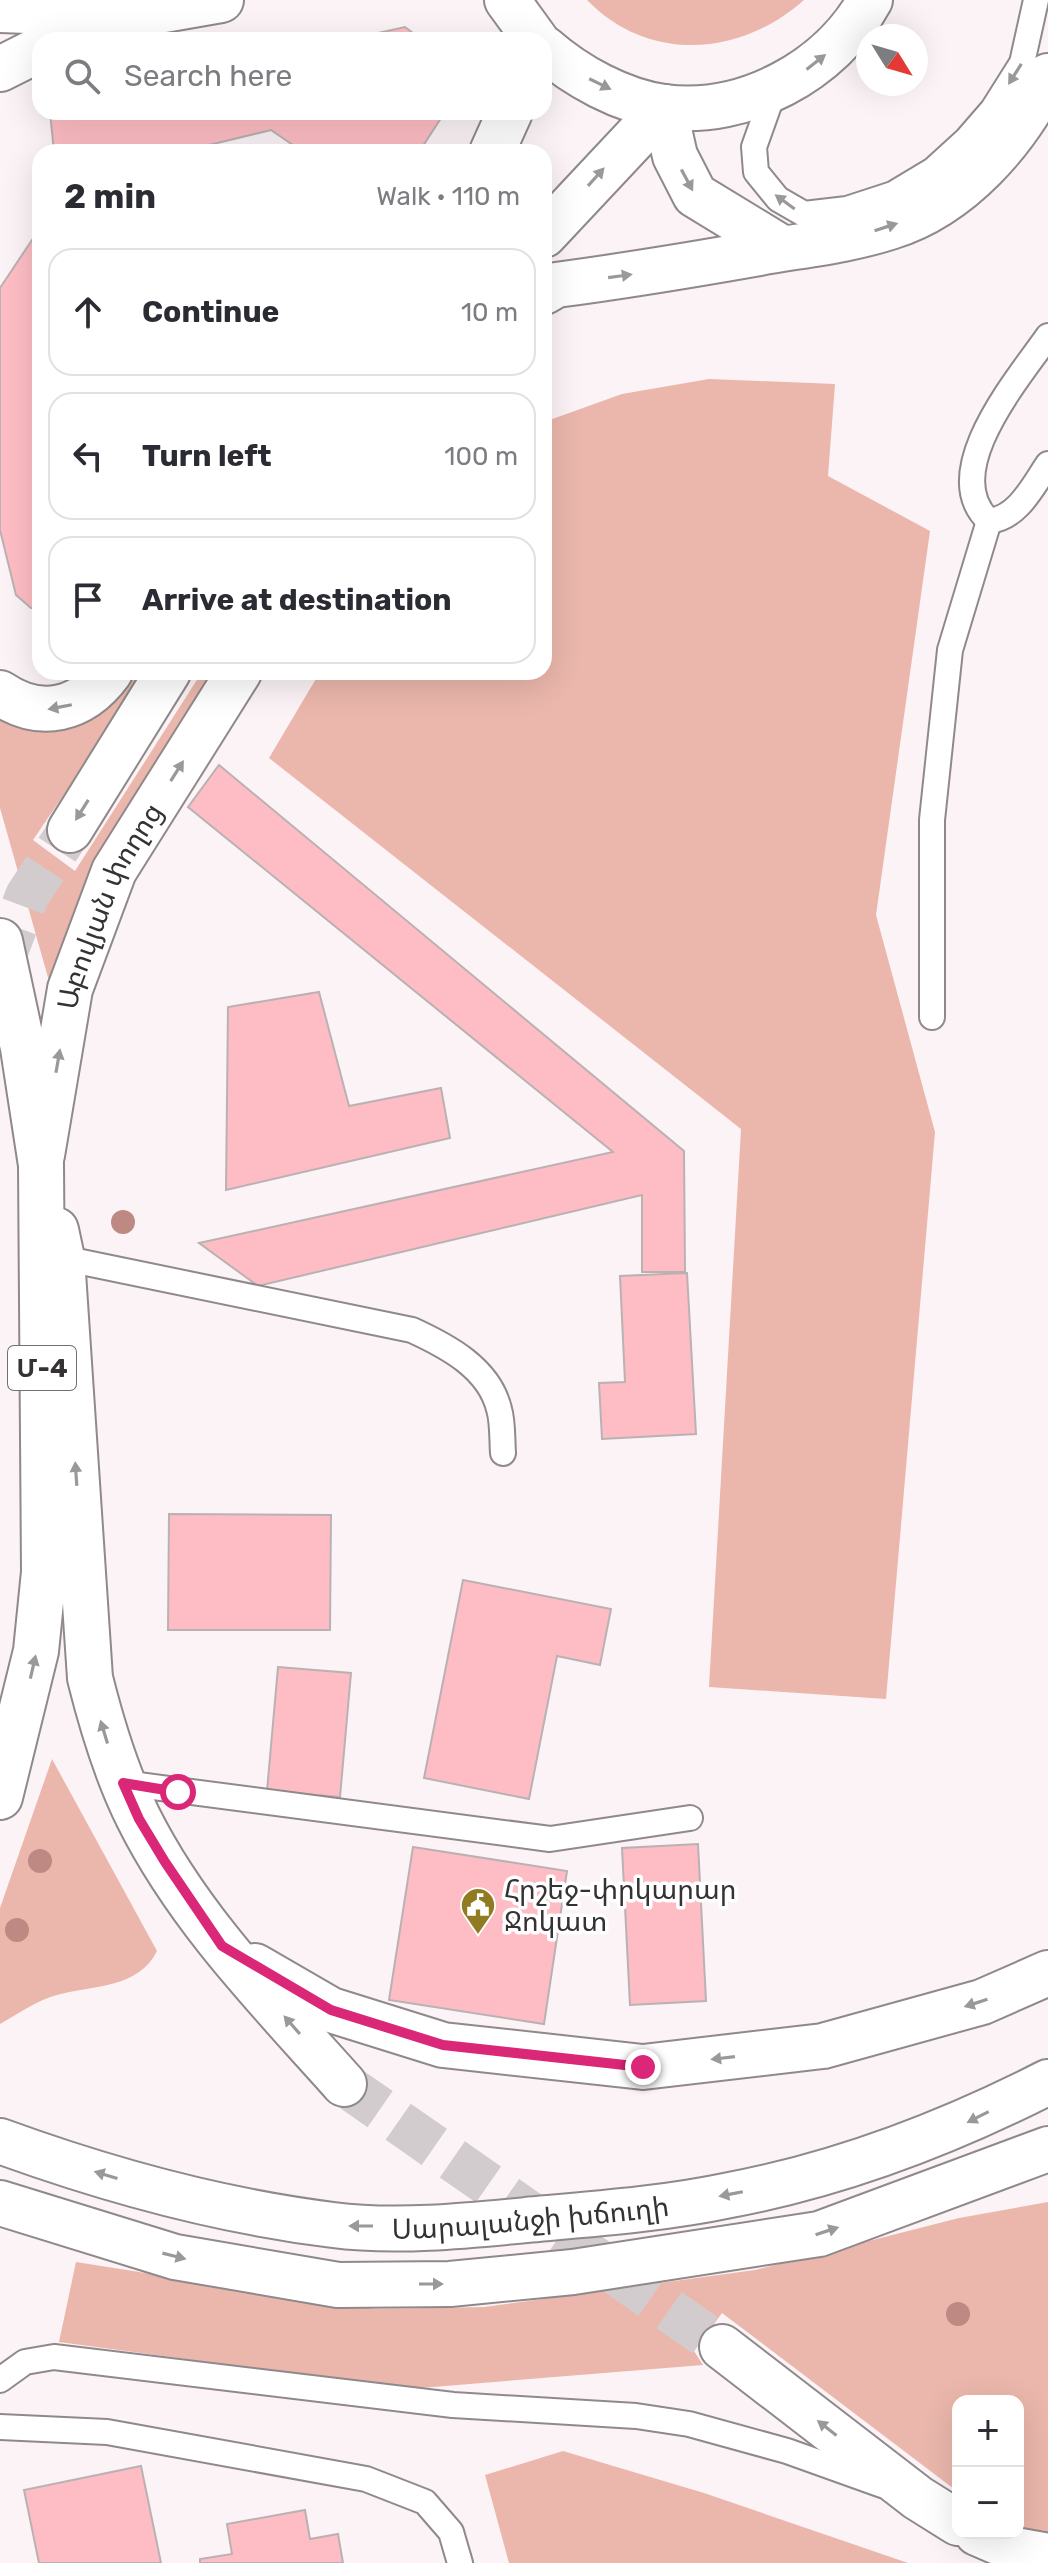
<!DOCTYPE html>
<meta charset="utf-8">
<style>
:root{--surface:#fff;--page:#f2f2f3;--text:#2b2b33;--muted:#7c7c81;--line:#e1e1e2}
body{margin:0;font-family:Rubik,"Noto Sans Armenian",sans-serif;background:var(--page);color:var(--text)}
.controls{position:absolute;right:24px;bottom:24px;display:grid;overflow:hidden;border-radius:16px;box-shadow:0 8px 32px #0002}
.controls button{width:72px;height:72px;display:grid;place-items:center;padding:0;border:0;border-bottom:2px solid var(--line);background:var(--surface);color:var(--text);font:40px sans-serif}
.compass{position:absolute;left:856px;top:24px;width:72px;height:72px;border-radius:50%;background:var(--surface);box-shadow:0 8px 32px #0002;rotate:127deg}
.stop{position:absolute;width:24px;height:24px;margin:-18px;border:6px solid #db2777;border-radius:50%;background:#fff}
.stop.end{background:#db2777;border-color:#fff;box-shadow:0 2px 8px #0008}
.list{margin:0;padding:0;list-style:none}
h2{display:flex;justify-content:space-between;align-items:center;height:104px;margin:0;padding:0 32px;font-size:34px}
h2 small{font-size:26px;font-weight:400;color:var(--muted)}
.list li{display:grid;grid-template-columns:52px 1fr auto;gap:24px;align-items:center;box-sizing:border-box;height:128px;margin:0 16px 16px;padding:0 16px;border:2px solid var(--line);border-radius:24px}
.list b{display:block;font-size:30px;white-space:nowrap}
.list em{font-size:26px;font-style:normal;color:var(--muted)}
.icon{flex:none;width:44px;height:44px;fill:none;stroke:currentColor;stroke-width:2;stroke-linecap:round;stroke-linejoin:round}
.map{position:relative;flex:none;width:1048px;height:2563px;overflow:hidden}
.search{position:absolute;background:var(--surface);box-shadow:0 8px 32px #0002;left:32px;top:32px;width:520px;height:88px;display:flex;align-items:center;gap:20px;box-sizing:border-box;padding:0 28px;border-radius:24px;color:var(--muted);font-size:30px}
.panel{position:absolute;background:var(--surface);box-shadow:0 8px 32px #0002;left:32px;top:144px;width:520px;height:536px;border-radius:24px}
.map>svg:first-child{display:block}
.green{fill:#ebb7ac}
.building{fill:#febdc4;stroke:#bab1b2;stroke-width:2}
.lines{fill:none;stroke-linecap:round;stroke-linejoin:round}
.primary-tunnel{stroke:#d3cccf;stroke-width:44;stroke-dasharray:44 22;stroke-linecap:butt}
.highway-tunnel{stroke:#d3cccf;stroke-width:44;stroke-dasharray:44 22;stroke-linecap:butt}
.lane-casing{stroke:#90898c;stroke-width:28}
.primary-casing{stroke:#90898c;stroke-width:48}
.highway-casing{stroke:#90898c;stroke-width:48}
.lane{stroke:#fff;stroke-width:24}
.primary{stroke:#fff;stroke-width:44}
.highway{stroke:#fff;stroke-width:44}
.tree{fill:#bd8982}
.oneway{fill:#9a9899}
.route{stroke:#db2777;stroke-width:10}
.labels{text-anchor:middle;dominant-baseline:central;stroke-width:7;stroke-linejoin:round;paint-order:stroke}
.shield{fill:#fff;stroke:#727070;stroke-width:2}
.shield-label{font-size:26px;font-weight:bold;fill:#353233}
.street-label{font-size:28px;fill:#353233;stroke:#fff}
.poi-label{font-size:28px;fill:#353233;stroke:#fff;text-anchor:start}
</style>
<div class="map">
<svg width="1048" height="2563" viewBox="0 0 1048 2563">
<rect width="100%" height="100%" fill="#fbf3f6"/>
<g class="green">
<path d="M587 0H804C741 56 649 64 587 0Z"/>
<polygon points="709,379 835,384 828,476 930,531 876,915 935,1132 886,1699 709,1687 741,1129 269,758 320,672 544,672 544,422 622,394"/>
<path d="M129 672H147L33 840 75 871 202 672H215L51 988 0 808V720C65 748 92 723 129 672Z"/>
<path d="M52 1759 157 1951C138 1989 93 1985 57 1995 37 2000 18 2014 0 2024V1908Z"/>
<polygon points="1048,2202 1048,2536 1018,2528 1018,2401 958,2401 958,2492 722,2313 694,2351 703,2365 408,2389 59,2342 76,2262 374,2309 484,2307 755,2270 959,2218"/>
<polygon points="563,2451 704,2493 908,2563 509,2563 485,2475"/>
</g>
<g class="building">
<polygon points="405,27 422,40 346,40"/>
<polygon points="50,112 445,112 419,152 303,152 271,130 180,152 54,152"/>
<polygon points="40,228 40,608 31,608 16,595 0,530 0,288"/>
<polygon points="219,765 684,1151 685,1272 642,1272 642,1195 258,1286 199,1243 613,1152 188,807"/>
<polygon points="319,992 349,1106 441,1088 450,1138 226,1190 228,1007"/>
<polygon points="687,1273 696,1434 602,1439 599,1383 625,1382 620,1276"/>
<polygon points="169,1514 331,1515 330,1630 168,1630"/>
<polygon points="463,1580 611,1609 600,1665 557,1656 529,1799 424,1778"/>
<polygon points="278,1667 351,1673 340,1797 267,1791"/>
<polygon points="698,1844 706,2001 630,2005 622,1848"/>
<polygon points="413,1847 567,1871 544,2024 389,2000"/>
<polygon points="141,2466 161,2563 39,2563 24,2490"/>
<polygon points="305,2510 310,2539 338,2534 343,2563 200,2563 200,2559 232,2554 227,2524"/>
</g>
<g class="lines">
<polyline class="primary-tunnel" points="344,2084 722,2347"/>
<polyline class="highway-tunnel" points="0,968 27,896 70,830"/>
<g class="lane-casing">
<g id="lane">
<polyline points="775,88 754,147 756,172 778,199 804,214 847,209 893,194 933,170 967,139 993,109 1022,63 1036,0"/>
<path d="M1048 336C1018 379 937 473 989 521 1018 518 1033 486 1048 464"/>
<polyline points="932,1017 932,820 950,650 989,521"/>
<path d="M62 1258 412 1330C447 1346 489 1368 499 1409 503 1422 502 1439 503 1453"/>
<polyline points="123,1783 550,1839 690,1818"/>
<polyline points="0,2380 25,2362 54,2357 453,2405 636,2416 689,2424 787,2451 882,2485"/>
<polyline points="0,2427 107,2432 366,2479 425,2502 451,2532 460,2563"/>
</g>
</g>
<g class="primary-casing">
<g id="primary">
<polyline points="0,10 135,15"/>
<polyline points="664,107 675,156 695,195 782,248"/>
<polyline points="544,235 664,107"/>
<path d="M544 292 556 285C624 276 691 265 759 253 803 245 847 241 890 227 961 205 1017 140 1048 76"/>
<path id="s1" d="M42 1155 70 989 114 871 239 672"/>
<path d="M56 1230 62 1258 90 1678C102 1726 116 1773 138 1817 188 1918 270 2001 344 2084"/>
<polyline points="255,1966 331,2010 443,2045 643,2067 823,2046 982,2002 1048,1973"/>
<path id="s2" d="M0 2141C107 2180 220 2211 333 2225 394 2233 465 2226 526 2220 594 2214 664 2209 730 2195 841 2174 948 2133 1048 2082"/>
<polyline points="0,2203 175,2257 338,2285 450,2284 573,2272 819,2234 1048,2149"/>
<polyline points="722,2347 918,2498 958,2523"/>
<polyline points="977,2533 1016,2550 1048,2556"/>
</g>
</g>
<g class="highway-casing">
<g id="highway">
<polyline points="507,0 536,40"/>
<polyline points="64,40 135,15 221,0"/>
<path d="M544 48C576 76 621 101 664 107 745 117 831 71 870 0"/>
<polyline points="0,69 40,49"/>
<polyline points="492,152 510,112"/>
<path d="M0 693C41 721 82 710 110 672"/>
<polyline points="70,830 168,672"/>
<polyline points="0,941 23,1048 41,1165 44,1572 36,1651 0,1797"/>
</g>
</g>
<use href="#lane" class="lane"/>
<use href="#primary" class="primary"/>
<use href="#highway" class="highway"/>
</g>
<g class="tree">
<circle cx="123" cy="1222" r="12"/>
<circle cx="40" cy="1861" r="12"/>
<circle cx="17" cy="1930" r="12"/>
<circle cx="958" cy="2314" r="12"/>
</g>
<defs><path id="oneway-solid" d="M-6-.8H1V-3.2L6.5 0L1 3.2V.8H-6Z" transform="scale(2)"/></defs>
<g class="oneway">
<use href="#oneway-solid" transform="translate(816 62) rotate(-38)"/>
<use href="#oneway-solid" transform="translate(1015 74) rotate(122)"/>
<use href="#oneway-solid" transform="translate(600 84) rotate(26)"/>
<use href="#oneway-solid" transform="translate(596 177) rotate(-48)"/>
<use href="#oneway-solid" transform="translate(687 180) rotate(62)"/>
<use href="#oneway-solid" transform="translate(785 202) rotate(-144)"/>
<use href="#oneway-solid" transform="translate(886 227) rotate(-18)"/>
<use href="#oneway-solid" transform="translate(620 276) rotate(-8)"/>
<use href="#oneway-solid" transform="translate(60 707) rotate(169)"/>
<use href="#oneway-solid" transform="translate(177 771) rotate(-58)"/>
<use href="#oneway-solid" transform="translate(82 810) rotate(122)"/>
<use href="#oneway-solid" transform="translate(58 1061) rotate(-80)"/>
<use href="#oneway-solid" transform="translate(76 1474) rotate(-94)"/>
<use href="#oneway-solid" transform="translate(33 1667) rotate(-77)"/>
<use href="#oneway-solid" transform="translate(104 1732) rotate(-107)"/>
<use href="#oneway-solid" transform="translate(976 2003) rotate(162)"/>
<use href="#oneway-solid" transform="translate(292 2025) rotate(-131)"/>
<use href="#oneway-solid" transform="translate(723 2058) rotate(173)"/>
<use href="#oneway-solid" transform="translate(978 2117) rotate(153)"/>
<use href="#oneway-solid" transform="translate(106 2175) rotate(-163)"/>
<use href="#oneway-solid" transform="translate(731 2194) rotate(169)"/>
<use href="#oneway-solid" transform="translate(361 2226) rotate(-180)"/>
<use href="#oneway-solid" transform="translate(827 2231) rotate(-18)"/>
<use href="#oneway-solid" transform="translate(174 2256) rotate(14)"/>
<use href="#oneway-solid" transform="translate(431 2284)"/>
<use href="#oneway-solid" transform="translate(827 2428) rotate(-142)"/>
</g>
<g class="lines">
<polyline class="route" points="178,1792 123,1783 139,1819 165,1862 222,1946 331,2010 443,2045 643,2067"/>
</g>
<defs>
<g id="civic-pin" transform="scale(1.8)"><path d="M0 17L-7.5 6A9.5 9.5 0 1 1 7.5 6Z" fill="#907b21" stroke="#fff"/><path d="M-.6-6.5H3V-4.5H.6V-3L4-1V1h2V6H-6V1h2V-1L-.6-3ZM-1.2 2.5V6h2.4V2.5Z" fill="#fff"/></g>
</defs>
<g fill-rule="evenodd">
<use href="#civic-pin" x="478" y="1905"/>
</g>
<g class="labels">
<rect class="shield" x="8" y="1346" width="68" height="44" rx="6"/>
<g class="shield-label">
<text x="42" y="1368">Մ-4</text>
</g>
<g class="street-label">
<text stroke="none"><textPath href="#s1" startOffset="260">Աբովյան փողոց</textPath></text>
<text stroke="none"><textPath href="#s2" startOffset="542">Սարալանջի խճուղի</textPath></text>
</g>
<g class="poi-label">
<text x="504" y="1889">Հրշեջ-փրկարար<tspan x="504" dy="32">Ջոկատ</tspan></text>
</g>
</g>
</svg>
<div class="controls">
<button>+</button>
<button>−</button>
</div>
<svg class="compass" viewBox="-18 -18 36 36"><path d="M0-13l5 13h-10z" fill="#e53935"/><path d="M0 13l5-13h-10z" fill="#7c7c81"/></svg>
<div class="stop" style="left:178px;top:1792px"></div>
<div class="stop end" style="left:643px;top:2067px"></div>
<div class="search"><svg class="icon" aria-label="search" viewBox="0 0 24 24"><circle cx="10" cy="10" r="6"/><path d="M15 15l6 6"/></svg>Search here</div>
<section class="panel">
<h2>2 min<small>Walk · 110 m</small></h2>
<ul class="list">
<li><svg class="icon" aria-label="ahead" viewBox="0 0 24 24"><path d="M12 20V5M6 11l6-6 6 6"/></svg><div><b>Continue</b></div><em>10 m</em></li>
<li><svg class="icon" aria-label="left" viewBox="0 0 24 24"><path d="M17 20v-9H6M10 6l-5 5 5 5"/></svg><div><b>Turn left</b></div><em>100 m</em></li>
<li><svg class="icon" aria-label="arrive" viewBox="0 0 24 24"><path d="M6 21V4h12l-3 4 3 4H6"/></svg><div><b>Arrive at destination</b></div></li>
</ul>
</section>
</div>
